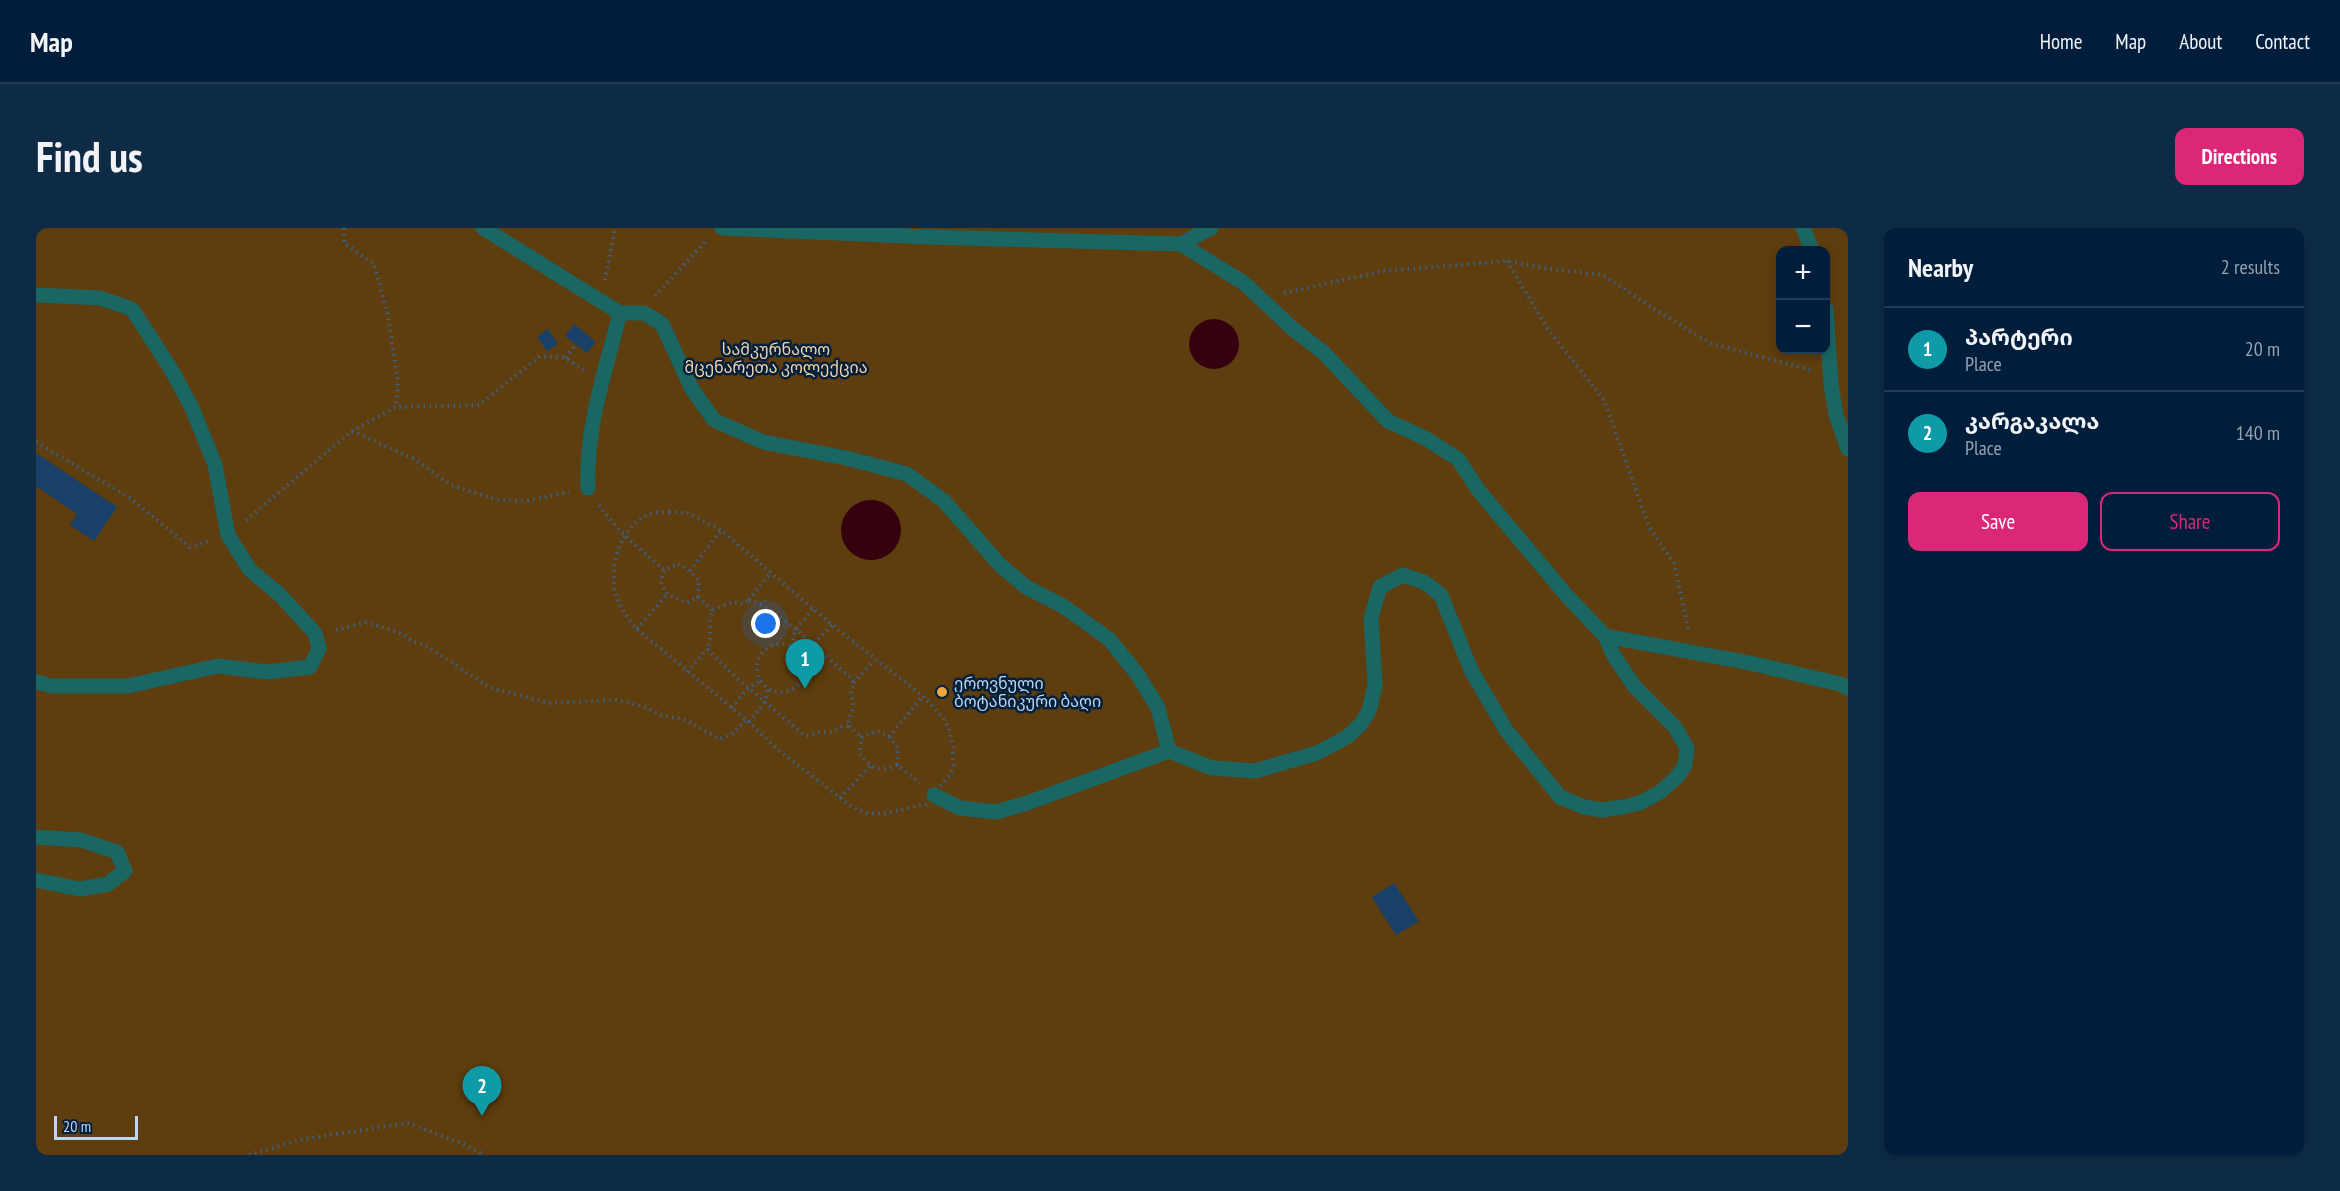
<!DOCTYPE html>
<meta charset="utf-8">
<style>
:root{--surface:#001e3b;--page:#0e2b46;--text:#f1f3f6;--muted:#95a2af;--line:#223c55;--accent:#db2777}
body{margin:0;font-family:"PT Sans Narrow","Noto Sans Georgian",sans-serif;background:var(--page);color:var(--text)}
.controls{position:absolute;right:18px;top:18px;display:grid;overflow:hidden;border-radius:12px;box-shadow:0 3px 9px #0003}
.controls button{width:54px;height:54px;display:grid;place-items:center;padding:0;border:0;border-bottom:2px solid var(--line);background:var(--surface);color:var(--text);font:30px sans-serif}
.scale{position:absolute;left:18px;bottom:15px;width:84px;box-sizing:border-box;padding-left:6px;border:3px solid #bad6f5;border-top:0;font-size:16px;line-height:21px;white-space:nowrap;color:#bad6f5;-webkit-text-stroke:4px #031f3a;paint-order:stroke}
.you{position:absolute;left:730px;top:396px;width:21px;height:21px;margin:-15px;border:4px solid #fff;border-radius:50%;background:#1a73e8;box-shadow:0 0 0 9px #1a73e833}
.badge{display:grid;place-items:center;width:39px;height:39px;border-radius:50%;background:var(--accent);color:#fff;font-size:20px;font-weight:700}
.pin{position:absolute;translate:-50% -50px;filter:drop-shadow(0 2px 3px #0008)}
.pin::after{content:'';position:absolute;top:32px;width:21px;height:18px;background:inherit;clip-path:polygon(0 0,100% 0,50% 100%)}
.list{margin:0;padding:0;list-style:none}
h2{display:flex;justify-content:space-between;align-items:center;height:78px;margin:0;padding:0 24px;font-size:26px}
h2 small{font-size:20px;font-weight:400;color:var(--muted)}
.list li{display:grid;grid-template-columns:39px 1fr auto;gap:18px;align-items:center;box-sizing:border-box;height:84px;padding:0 24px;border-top:2px solid var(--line)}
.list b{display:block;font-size:22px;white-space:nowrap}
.list p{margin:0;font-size:20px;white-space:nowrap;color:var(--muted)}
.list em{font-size:20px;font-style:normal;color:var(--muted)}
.actions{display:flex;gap:12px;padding:18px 24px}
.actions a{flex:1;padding:14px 0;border:2px solid var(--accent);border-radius:12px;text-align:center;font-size:21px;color:var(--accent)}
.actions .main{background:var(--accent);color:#fff}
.map{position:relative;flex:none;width:1812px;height:927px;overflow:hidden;border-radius:12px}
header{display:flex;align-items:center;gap:36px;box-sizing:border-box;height:84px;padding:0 30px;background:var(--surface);border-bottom:2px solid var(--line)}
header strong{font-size:28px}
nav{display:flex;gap:33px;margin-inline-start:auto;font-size:21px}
.intro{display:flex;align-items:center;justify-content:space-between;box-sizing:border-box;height:144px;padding:0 36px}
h1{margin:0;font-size:42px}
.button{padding:15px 27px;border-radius:12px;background:var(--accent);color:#fff;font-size:21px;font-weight:700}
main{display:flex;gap:36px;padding:0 36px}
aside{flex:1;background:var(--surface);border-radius:12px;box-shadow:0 3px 9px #0003}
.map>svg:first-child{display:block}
.green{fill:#5e3d0e;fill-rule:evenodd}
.water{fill:#36010f}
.building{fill:#184069}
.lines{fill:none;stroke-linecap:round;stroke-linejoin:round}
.path{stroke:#3d6185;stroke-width:4;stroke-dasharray:1.5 4.5;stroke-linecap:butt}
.lane{stroke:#196663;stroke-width:15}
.poi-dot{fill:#f0a63f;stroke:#031f3a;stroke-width:2}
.labels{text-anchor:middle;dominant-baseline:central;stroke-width:5;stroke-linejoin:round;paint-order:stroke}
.park-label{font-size:16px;fill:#f6d3a9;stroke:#031f3a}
.poi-label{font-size:16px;fill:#bad6f5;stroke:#031f3a;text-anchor:start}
</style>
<header>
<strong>Map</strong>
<nav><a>Home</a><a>Map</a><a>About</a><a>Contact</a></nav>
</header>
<div class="intro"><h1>Find us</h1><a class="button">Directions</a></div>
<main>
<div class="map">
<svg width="1812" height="927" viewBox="0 0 1812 927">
<rect width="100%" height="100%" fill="#00284f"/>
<path class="green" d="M0 0H1812V927H0ZM1744 22H1790V122H1744Z"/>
<g class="water">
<circle cx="1178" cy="116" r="25"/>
<circle cx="835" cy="302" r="30"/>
</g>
<g class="building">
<polygon points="538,96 560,114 551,125 529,108"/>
<polygon points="512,101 522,116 511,123 501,109"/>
<polygon points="0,225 81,279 58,313 34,297 41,286 0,258"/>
<polygon points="1358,655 1383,693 1360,707 1336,669"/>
</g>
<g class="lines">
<g class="path">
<polyline points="308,0 308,15 338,36 351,83 362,153 360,179"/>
<polyline points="1471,33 1511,100 1568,172 1613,299 1638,335 1653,404"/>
<polyline points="569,52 579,0"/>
<polyline points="1248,65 1347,43 1471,33 1508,40 1567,47 1618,81 1674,115 1774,142"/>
<polyline points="619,68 671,12"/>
<polyline points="530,130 540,116"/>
<polyline points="316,203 378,231 415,257 461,272 490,273 533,264"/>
<polyline points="0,214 94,270 154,319 173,313"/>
<path d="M563 277C580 303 606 322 628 342"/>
<path d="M633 284 652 285 685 302 796 397 887 468 908 491 914 504 917 519V537L915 545 890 576 846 586 831 585 816 579 741 521 713 494 601 401C593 392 585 382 581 370 571 341 584 297 614 286 620 284 627 284 633 284Z"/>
<polyline points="210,292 316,203 360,179 443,177 504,128 530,130 548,142"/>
<polygon points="642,336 647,338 663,352 662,369 650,375 631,366 625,356 628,342"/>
<polyline points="654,343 685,302"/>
<polyline points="662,369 676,382"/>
<path d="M713 372C737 377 793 431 815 450L818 455C812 468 818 468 817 479 816 486 811 490 813 498 805 497 801 503 794 504 785 505 782 503 774 508L768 507 703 452 671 421C676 412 673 395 676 382L697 374 707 376Z"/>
<polyline points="713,372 735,344"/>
<polyline points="601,401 631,366"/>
<polyline points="300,402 331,394 367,406 376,413 389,417 454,460 514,475 580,472 610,479 624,487 650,492 683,511 695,507 710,492"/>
<circle cx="745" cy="440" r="24"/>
<polyline points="756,418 759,402 777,381"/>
<path d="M761 422C776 420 785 408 796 397"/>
<polyline points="651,444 671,421"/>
<polyline points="818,455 838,432"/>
<path d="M696 480C704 470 712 456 725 454"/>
<polyline points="713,494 729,474 732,460"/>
<polyline points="813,498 826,509"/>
<polyline points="853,509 887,468"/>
<path d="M861 537C844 545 834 540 823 525L826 509 841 503 853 509 862 520 861 537 884 555"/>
<polyline points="804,570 834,538"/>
<polyline points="213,927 263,912 372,895 423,914 448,927"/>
</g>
<g class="lane">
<path d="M447 0 584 85C570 141 549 201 552 260"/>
<polyline points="686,0 893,9 1145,16 1175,0"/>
<polyline points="1767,0 1776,22"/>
<polyline points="0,67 64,70 96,81 135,141 156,180 179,237 192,307 214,342 243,366 279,405 283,421 274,439 231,444 182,438 92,458 17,458 0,454"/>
<polyline points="1790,81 1795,156 1800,187 1812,221"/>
<polyline points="584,85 608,85 626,96 656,161 678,192 727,214 810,230 871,246 908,273 964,337 990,359 1027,378 1073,411 1102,447 1122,480 1133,523 1176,540 1219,543 1281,525 1311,509 1324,497 1333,483 1339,457 1335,390 1344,359 1367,347 1388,354 1405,367 1435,442 1470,502 1524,569 1548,579 1566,582 1586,579 1604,575 1624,564 1641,549 1649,537 1651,520 1639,499 1599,459 1578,428 1569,408 1532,369 1443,263 1422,231 1389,210 1352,193 1288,125 1256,100 1208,55 1145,16"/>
<polyline points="1569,408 1714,435 1804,456 1812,460"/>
<polyline points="898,567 924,580 960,584 991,575 1133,523"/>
<polyline points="0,609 45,612 81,624 89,643 72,656 44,661 0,652"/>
</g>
</g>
<circle class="poi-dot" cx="906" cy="464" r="6"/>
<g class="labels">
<g class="park-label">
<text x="740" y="121">სამკურნალო<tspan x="740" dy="18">მცენარეთა კოლექცია</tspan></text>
</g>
<g class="poi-label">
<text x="918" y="455">ეროვნული<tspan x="918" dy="18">ბოტანიკური ბაღი</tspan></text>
</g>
</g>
</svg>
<div class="controls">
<button>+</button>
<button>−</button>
</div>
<div class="scale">20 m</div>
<div class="you"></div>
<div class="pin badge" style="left:769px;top:461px;background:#0f9aa8">1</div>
<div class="pin badge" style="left:446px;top:888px;background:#0f9aa8">2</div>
</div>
<aside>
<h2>Nearby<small>2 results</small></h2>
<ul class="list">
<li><span class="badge" style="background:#0f9aa8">1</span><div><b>პარტერი</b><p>Place</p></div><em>20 m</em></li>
<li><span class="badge" style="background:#0f9aa8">2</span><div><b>კარგაკალა</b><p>Place</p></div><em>140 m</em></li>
</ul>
<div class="actions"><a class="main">Save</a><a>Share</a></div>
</aside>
</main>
